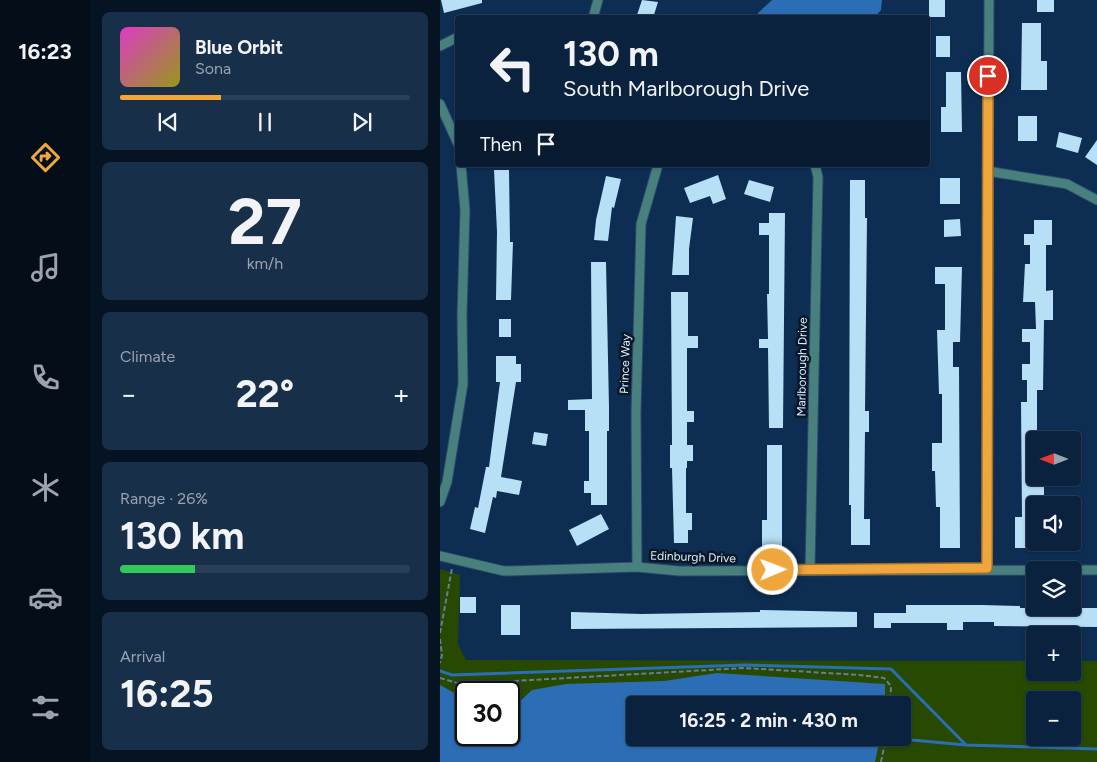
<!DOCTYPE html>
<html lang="en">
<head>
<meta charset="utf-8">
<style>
	:root { --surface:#0a223e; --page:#182f49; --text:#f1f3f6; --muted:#99a4b0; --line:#2a3f58; --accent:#efa73d }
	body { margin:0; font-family:Figtree,sans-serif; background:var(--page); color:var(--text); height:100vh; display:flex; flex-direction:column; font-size:19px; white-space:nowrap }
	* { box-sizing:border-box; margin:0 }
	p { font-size:16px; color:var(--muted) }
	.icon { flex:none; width:28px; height:28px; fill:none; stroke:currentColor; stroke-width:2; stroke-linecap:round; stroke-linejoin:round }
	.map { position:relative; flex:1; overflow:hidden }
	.drawer { display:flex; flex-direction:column; gap:12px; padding:12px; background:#061322; width:350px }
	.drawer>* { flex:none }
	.top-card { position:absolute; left:15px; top:15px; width:475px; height:152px; border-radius:5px; box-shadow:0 1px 4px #0004,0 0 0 1px var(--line); background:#0a223e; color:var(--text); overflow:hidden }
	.needle { width:32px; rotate:270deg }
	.fabs { position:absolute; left:586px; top:431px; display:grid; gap:10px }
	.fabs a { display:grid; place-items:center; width:55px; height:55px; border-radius:5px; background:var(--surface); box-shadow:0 1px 4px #0004,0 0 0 1px var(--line); font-size:25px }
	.speed { position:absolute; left:15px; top:681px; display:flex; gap:10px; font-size:25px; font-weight:700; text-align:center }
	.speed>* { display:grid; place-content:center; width:65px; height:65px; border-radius:50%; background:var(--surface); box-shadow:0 1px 4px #0004,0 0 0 1px var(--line); line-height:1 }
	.speed .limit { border:2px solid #111; border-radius:8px; background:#fff; color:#111 }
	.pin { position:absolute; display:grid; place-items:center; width:42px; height:42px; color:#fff; margin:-21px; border:2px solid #fff; border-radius:50%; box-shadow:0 1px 5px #0007 }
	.me { position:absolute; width:55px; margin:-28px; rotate:89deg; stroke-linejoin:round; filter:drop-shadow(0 0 4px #0008) }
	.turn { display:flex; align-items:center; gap:18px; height:105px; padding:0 25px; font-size:22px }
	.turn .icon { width:65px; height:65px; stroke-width:2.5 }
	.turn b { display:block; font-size:35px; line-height:42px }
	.then { display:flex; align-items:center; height:48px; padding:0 25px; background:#0003; gap:10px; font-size:19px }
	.big { font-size:38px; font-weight:700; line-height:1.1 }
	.drawer .widget { flex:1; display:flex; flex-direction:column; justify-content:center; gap:8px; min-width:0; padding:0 18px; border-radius:8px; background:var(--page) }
	.drawer .dial { align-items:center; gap:0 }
	.dial b { font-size:65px; line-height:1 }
	.song { display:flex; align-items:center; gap:15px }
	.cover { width:60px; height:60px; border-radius:8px; background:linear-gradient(135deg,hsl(310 70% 55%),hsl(60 70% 35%)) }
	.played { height:5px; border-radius:2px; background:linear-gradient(90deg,var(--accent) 35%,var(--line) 35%) }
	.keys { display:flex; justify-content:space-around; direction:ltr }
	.heat { display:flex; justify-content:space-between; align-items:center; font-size:28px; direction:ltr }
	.charge { height:8px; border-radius:4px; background:linear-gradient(90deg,#34c759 26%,var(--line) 0) }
	.trip { position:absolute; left:186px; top:696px; width:285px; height:50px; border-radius:5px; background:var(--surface); box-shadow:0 1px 4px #0004,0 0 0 1px var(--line); font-weight:700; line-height:50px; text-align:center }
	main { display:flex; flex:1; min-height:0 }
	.menu { display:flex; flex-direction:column; width:90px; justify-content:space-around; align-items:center; background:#040e19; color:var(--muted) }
	.menu .icon { width:35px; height:35px }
	.menu .current { color:var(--accent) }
	.menu b { font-size:22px; color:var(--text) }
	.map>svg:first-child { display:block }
	.green { fill:#274901; fill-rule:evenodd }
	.water { fill:#2c6eb6 }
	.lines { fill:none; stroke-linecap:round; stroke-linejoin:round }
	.stream { stroke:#2c6eb6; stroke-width:3 }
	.building { fill:#b7dff6 }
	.minor-casing { stroke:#2a496a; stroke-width:11 }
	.path { stroke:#647e9a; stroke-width:2; stroke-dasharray:5 2.5; stroke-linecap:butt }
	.minor { stroke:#48807e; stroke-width:9 }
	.route-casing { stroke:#9b6d28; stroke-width:12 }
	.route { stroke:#efa73d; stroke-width:9 }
	.labels { text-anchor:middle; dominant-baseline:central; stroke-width:5; stroke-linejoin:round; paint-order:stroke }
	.street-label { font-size:12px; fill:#ddecff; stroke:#091726 }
</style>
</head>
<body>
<main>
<nav class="menu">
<b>16:23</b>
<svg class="icon current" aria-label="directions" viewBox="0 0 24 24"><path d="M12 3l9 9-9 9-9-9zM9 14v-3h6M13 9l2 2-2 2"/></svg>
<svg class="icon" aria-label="music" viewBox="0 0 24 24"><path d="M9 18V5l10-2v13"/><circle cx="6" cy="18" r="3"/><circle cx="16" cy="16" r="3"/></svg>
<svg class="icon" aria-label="phone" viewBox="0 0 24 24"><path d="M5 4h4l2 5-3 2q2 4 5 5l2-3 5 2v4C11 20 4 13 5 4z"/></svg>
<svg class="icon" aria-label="climate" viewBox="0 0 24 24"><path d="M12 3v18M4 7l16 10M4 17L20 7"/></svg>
<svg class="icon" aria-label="car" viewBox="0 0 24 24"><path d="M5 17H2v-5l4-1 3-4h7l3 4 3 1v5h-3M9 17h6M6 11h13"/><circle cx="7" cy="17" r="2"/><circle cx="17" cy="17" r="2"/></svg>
<svg class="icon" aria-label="filters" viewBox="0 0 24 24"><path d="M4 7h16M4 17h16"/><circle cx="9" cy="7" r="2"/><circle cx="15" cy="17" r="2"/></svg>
</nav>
<section class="drawer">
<div class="widget">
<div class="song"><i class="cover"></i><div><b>Blue Orbit</b><p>Sona</p></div></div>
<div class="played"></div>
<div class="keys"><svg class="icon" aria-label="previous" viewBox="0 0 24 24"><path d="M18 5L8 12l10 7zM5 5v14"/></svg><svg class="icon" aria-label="pause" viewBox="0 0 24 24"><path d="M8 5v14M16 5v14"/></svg><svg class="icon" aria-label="next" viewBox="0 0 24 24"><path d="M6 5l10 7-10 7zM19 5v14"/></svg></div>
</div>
<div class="widget dial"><b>27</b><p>km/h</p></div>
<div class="widget"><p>Climate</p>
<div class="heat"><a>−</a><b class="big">22°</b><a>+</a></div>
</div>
<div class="widget"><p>Range · 26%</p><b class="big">130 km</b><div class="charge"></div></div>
<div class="widget"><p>Arrival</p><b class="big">16:25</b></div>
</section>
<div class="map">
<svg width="657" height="762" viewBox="0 0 657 762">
	<rect width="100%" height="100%" fill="#0d2e52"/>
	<path class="green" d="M0 569 20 575 18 644 26 660 595 661V672H632L633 661H657V762H0ZM26 692H69V735H26ZM595 700H632V738H595ZM195 705H462V738H195Z"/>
	<path class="water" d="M332 0H442L441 10 435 17H317L318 13Z
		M277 673 445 684V705H195V738H440L435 762H0V685L18 695 26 705V735H69V707L76 705 92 690 126 684 224 681Z"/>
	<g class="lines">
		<path class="stream" d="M0 671 12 675 305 665 451 669 526 745
			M450 738 526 745 657 749"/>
	</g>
	<path class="building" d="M1 0H42V3L4 13Z
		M202 0 218 2 213 18H196Z
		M489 0H505V17H489Z
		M597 0H614V12H597Z
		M582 23H601V61H607V90H581Z
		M496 36H510V57H496Z
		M506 72H521L522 132H501V107H506Z
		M578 116H597V141H578Z
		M619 132 642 138 638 153 616 147Z
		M657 140V165L645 157Z
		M54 170H69L70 242H73L71 300H56L57 232Z
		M278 175 286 199 273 204 270 196 250 203 244 188Z
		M166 176 181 179 174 208 172 207 168 241 154 240 156 220Z
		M500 178H520V204H500Z
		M309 180 334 187 330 202 304 194Z
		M410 180H425V218H427L425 411H429V432H425L424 519H430V545H411V505H409Z
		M329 213H345L343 428H329L328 348H319V339H328L327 294H329V235H319V223H329Z
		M236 216 253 218 249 249V275H232Z
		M520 219 521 236 504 237V220Z
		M594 220H612V245H606V291L613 290V320H604L603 390H597V434H595V481H604V505H595V548H575V517H582L581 402H587V380H582V364H590V342H582V329H596L595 302H583L585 264H590V245H584V234H594Z
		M151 262H166L169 407V431H167V505H151V493H144V481H149V431H145V410H128V400L152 399Z
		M495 267H522L520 342H513V367H519L520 548H500V507H496L495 471H492V443H502V394H499L497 330H505V284H495Z
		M231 292H248V336H258V348H247V411H254V422H247V445H253V461H247V468H246V513H252V530H248V543H234L232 468H230V445H232Z
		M59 319H71V337H59Z
		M56 356H76V364H81V382H76L61 477 82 481 79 495 57 491 56 498 53 497 45 533 30 529 35 507 38 508 46 467H49L60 382H56Z
		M94 432 108 434 106 446 92 444Z
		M327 445H342V546H322V520H327Z
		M161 514 169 529 137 546 129 530Z
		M20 597H36V613H20Z
		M61 605H80V635H61Z
		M466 605H543L580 606V608H657V627L554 626V622H523V630H507V623H451V628H434V613H466Z
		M320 610 417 612V627L131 629V612L202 614 320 612Z"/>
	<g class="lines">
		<defs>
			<path id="minor" d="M153 18 158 0
				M0 46 18 37
				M0 104 18 144
				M547 171 627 184 657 200
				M0 502 7 482 23 384 22 315 25 210 21 165
				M0 556 64 571 197 567 239 571 657 570
				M197 567 196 413 201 224 218 165
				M547 569 549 0
				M370 570 378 177 375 165"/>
		</defs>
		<use href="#minor" class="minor-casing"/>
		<path class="path" d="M0 633 12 568
			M0 639 2 655 0 663
			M0 678 21 684 304 668 420 675 444 678 451 686 450 705
			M441 762 446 738"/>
		<use href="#minor" class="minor"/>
	</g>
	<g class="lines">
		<defs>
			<path id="route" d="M333 570 547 568 548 76"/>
		</defs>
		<use href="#route" class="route-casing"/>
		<use href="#route" class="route"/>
	</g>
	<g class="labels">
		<g class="street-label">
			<text transform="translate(185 364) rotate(-88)">Prince Way</text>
			<text transform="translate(362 367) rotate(-89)">Marlborough Drive</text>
			<text transform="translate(253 557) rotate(2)">Edinburgh Drive</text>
		</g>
	</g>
</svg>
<div class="fabs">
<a><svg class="needle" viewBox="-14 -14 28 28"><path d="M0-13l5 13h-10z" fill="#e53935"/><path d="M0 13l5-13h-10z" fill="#99a4b0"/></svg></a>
<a><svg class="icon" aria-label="sound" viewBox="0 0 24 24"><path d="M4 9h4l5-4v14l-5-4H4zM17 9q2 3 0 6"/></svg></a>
<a><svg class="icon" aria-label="layers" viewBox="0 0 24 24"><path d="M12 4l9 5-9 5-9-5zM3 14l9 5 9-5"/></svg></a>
<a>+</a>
<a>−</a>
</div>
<div class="speed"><div class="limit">30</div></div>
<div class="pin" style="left:548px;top:76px;background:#d93025"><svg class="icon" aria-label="arrive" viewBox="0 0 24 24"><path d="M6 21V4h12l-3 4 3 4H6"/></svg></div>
<svg class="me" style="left:333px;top:570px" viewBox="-20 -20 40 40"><circle r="17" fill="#efa73d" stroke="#fff" stroke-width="3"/><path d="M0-11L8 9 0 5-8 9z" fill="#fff"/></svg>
<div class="trip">16:25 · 2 min · 430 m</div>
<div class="top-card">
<div class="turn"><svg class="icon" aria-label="left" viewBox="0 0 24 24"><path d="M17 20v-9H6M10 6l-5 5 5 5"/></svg><div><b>130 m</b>South Marlborough Drive</div></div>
<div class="then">Then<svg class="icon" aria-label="arrive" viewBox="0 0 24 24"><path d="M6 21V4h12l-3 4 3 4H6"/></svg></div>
</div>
</div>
</main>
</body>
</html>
